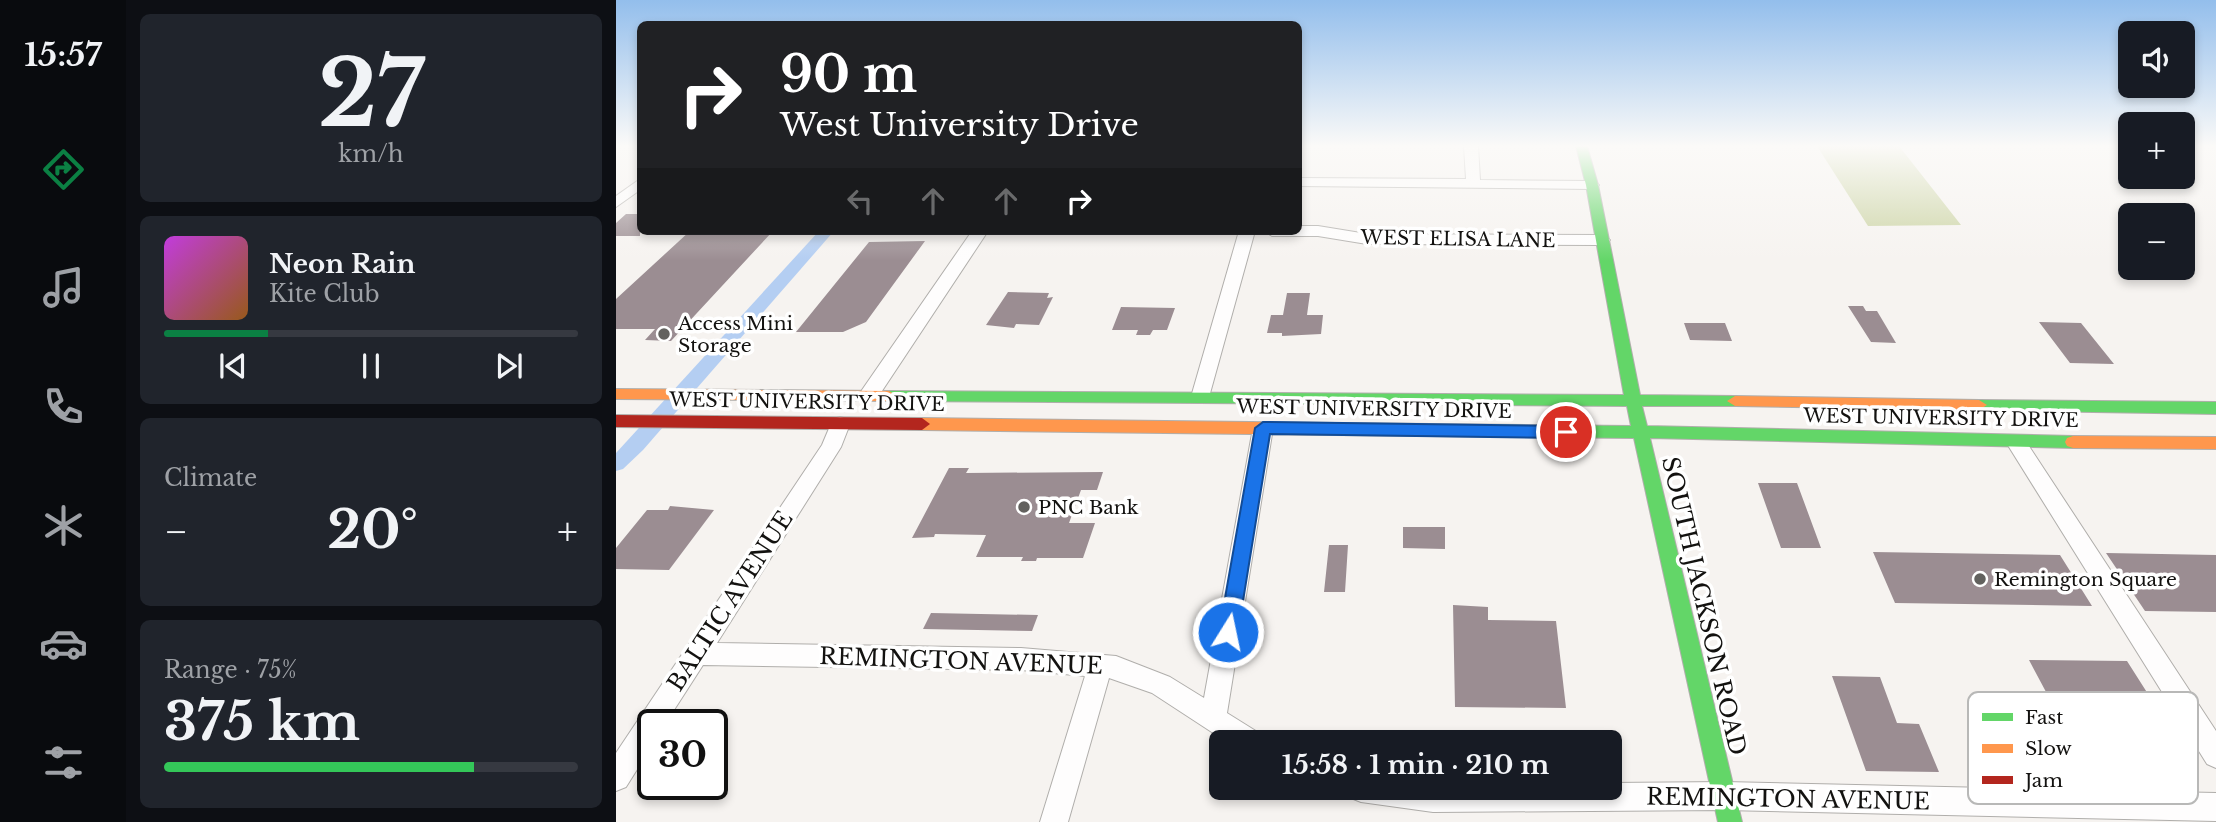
<!DOCTYPE html>
<html lang="en">
<head>
<meta charset="utf-8">
<style>
	:root { --surface:#171b24; --page:#20242c; --text:#f1f3f6; --muted:#9ea1a6; --line:#363941; --accent:#0b8043 }
	body { margin:0; font-family:"Libre Baskerville",serif; background:var(--page); color:var(--text); height:100vh; display:flex; flex-direction:column; font-size:26px; white-space:nowrap }
	* { box-sizing:border-box; margin:0 }
	p { font-size:23px; color:var(--muted) }
	.icon { flex:none; width:38px; height:38px; fill:none; stroke:currentColor; stroke-width:2; stroke-linecap:round; stroke-linejoin:round }
	.map { position:relative; flex:1; overflow:hidden }
	.panel { display:flex; flex-direction:column; gap:14px; padding:14px; background:#0d0f14; width:490px }
	.panel>* { flex:none }
	.hud { position:absolute; left:21px; top:21px; width:665px; height:214px; border-radius:10px; box-shadow:0 4px 10px #0003; background:#202124; color:#fff; overflow:hidden }
	.fabs { position:absolute; left:1502px; top:21px; display:grid; gap:14px }
	.fabs a { display:grid; place-items:center; width:77px; height:77px; border-radius:10px; background:var(--surface); box-shadow:0 4px 10px #0003; font-size:35px }
	.speed { position:absolute; left:21px; top:709px; display:flex; gap:14px; font-size:35px; font-weight:700; text-align:center }
	.speed>* { display:grid; place-content:center; width:91px; height:91px; border-radius:50%; background:var(--surface); box-shadow:0 4px 10px #0003; line-height:1 }
	.speed .limit { border:4px solid #111; border-radius:10px; background:#fff; color:#111 }
	.pin { position:absolute; display:grid; place-items:center; width:60px; height:60px; color:#fff; margin:-30px; border:4px solid #fff; border-radius:50%; box-shadow:0 2px 7px #0007 }
	.me { position:absolute; width:77px; margin:-38px; rotate:10deg; stroke-linejoin:round; filter:drop-shadow(0 0 5px #0008) }
	.turn { display:flex; align-items:center; gap:24px; height:147px; padding:0 28px; font-size:32px }
	.turn .icon { width:91px; height:91px; stroke-width:2.5 }
	.turn b { display:block; font-size:49px; line-height:60px }
	.lanes { display:flex; align-items:center; height:66px; padding:0 28px; background:#0003; justify-content:center; gap:35px; direction:ltr }
	.lanes .off { opacity:.35 }
	.big { font-size:52px; font-weight:800; line-height:1.1 }
	.panel .tile { flex:1; display:flex; flex-direction:column; justify-content:center; gap:10px; min-width:0; padding:0 24px; border-radius:10px; background:var(--page) }
	.panel .dial { align-items:center; gap:0 }
	.dial b { font-size:91px; line-height:1 }
	.song { display:flex; align-items:center; gap:21px }
	.cover { width:84px; height:84px; border-radius:10px; background:linear-gradient(135deg,hsl(290 70% 55%),hsl(30 70% 35%)) }
	.played { height:7px; border-radius:4px; background:linear-gradient(90deg,var(--accent) 25%,var(--line) 25%) }
	.keys { display:flex; justify-content:space-around; direction:ltr }
	.heat { display:flex; justify-content:space-between; align-items:center; font-size:38px; direction:ltr }
	.charge { height:10px; border-radius:5px; background:linear-gradient(90deg,#34c759 75%,var(--line) 0) }
	.trip { position:absolute; left:593px; top:730px; width:413px; height:70px; border-radius:10px; background:var(--surface); box-shadow:0 4px 10px #0003; font-weight:800; line-height:70px; text-align:center }
	main { display:flex; flex:1; min-height:0 }
	.dock { display:flex; flex-direction:column; width:126px; justify-content:space-around; align-items:center; background:#090b0e; color:var(--muted) }
	.dock .icon { width:49px; height:49px }
	.dock .selected { color:var(--accent) }
	.dock b { font-size:32px; color:var(--text) }
	.map>svg:first-child { display:block }
	.forest { fill:#ccd4a5 }
	.lines { fill:none; stroke-linecap:round; stroke-linejoin:round }
	.canal { fill:#b4cef2; fill-rule:evenodd }
	.building { fill:#9b8d92 }
	.street-casing { stroke:#b0aeab; stroke-width:2 }
	.fast-casing { stroke:#b0aeab; stroke-width:2 }
	.slow-casing { stroke:#b0aeab; stroke-width:2 }
	.jam-casing { stroke:#b0aeab; stroke-width:2 }
	.street { fill:#fefdfd; fill-rule:evenodd }
	.fast { fill:#63d668; fill-rule:evenodd }
	.slow { fill:#ff974d; fill-rule:evenodd }
	.jam { fill:#b3261e; fill-rule:evenodd }
	.route { fill:#1a73e8; stroke:#114b97; stroke-width:2 }
	.poi-dot { fill:#62615e; stroke:#fff; stroke-width:2.5 }
	.labels { text-anchor:middle; dominant-baseline:central; stroke-width:7; stroke-linejoin:round; paint-order:stroke }
	.street-label { font-size:19px; fill:#131210; stroke:#fff }
	.poi-label { font-size:19px; fill:#131210; stroke:#fff; text-anchor:start }
	.near-street-label { font-size:23px; fill:#131210; stroke:#fff }
	.key { fill:#fff; stroke:#b8b8b7; stroke-width:2 }
	.key-label { font-size:19px; fill:#131210 }
</style>
</head>
<body>
<main>
<nav class="dock">
<b>15:57</b>
<svg class="icon selected" aria-label="directions" viewBox="0 0 24 24"><path d="M12 3l9 9-9 9-9-9zM9 14v-3h6M13 9l2 2-2 2"/></svg>
<svg class="icon" aria-label="music" viewBox="0 0 24 24"><path d="M9 18V5l10-2v13"/><circle cx="6" cy="18" r="3"/><circle cx="16" cy="16" r="3"/></svg>
<svg class="icon" aria-label="phone" viewBox="0 0 24 24"><path d="M5 4h4l2 5-3 2q2 4 5 5l2-3 5 2v4C11 20 4 13 5 4z"/></svg>
<svg class="icon" aria-label="climate" viewBox="0 0 24 24"><path d="M12 3v18M4 7l16 10M4 17L20 7"/></svg>
<svg class="icon" aria-label="car" viewBox="0 0 24 24"><path d="M5 17H2v-5l4-1 3-4h7l3 4 3 1v5h-3M9 17h6M6 11h13"/><circle cx="7" cy="17" r="2"/><circle cx="17" cy="17" r="2"/></svg>
<svg class="icon" aria-label="filters" viewBox="0 0 24 24"><path d="M4 7h16M4 17h16"/><circle cx="9" cy="7" r="2"/><circle cx="15" cy="17" r="2"/></svg>
</nav>
<section class="panel">
<div class="tile dial"><b>27</b><p>km/h</p></div>
<div class="tile">
<div class="song"><i class="cover"></i><div><b>Neon Rain</b><p>Kite Club</p></div></div>
<div class="played"></div>
<div class="keys"><svg class="icon" aria-label="previous" viewBox="0 0 24 24"><path d="M18 5L8 12l10 7zM5 5v14"/></svg><svg class="icon" aria-label="pause" viewBox="0 0 24 24"><path d="M8 5v14M16 5v14"/></svg><svg class="icon" aria-label="next" viewBox="0 0 24 24"><path d="M6 5l10 7-10 7zM19 5v14"/></svg></div>
</div>
<div class="tile"><p>Climate</p>
<div class="heat"><a>−</a><b class="big">20°</b><a>+</a></div>
</div>
<div class="tile"><p>Range · 75%</p><b class="big">375 km</b><div class="charge"></div></div>
</section>
<div class="map">
<svg width="1600" height="822" viewBox="0 0 1600 822">
	<rect width="100%" height="100%" fill="#f6f3f0"/>
	<path class="forest" d="M1201 146H1283L1345 225 1252 226Z"/>
	<g class="lines">
		<path class="canal" d="M203 231H218L27 450 7 469 0 471V453Z"/>
	</g>
	<path class="building" d="M10 214H24V236H0V223Z
		M74 231H157L55 341 29 340 39 329H0V299Z
		M309 241 250 322 227 332H180L253 242Z
		M392 292 433 293 431 298 437 297 423 325 400 324 398 328 370 325Z
		M671 293H694L691 315H707L705 334 666 336V333H651L655 315H667Z
		M1232 306H1247L1250 311H1261L1280 343 1255 342Z
		M505 307 559 308 551 330H537L534 335H520L522 330H496Z
		M1423 322 1465 323 1498 364 1454 363Z
		M1068 323H1109L1116 341 1074 340Z
		M333 468H353L350 473 487 472 481 490H465L453 523H479L467 558H421L420 561H405L407 557H360L370 535 319 534 318 537 296 538Z
		M1142 483H1181L1205 548H1165Z
		M54 506 98 510 53 570 0 569V548L31 510H52Z
		M787 527H829V549L787 548Z
		M713 545H732L729 592H708Z
		M1257 552 1444 555 1476 606 1279 603Z
		M1490 553 1600 555V612L1529 611Z
		M837 605 872 607V620L940 621 950 708 839 707Z
		M315 613 422 615 416 631 307 629Z
		M1413 660 1511 661 1539 705H1437Z
		M1216 676 1264 677 1281 723 1303 724 1323 772 1250 771Z"/>
	<g class="lines">
		<defs>
			<path id="street" d="M848 146H862L864 180 976 181 983 185 976 189 682 186V178L850 179Z
				M24 179V190L0 207V196Z
				M682 226H702L751 234 986 235 994 240 986 245 751 244 702 236H656L648 231H682Z
				M356 231H372L260 400H246L244 395 246 390Z
				M623 231H639L593 397 591 402H577L575 397Z
				M224 417 231 419 234 424 225 447 101 643 405 648 500 656 554 677 588 698 637 428 640 423H654L657 428 611 713 643 733 647 742H611L536 693 493 678 452 822H424L469 676 405 670 87 665 49 724H37V744L10 787 0 791V753L206 445 217 419Z
				M1400 435 1407 437 1600 731V768L1591 764 1393 447 1390 442 1393 437Z
				M1109 782 1600 793V821L1109 810 817 812 745 802 735 798 731 788H994V783Z"/>
			<path id="fast" d="M960 146H971L982 185 1024 395 1119 396 1127 401 1119 406H1026L1031 426 1457 436 1463 438 1465 442 1463 446 1457 448 1034 438 1126 822H1102L1018 438 720 435 712 429 720 423 1015 426 1011 406 273 401 265 396 273 391 1008 395 970 185Z
				M1363 400 1600 402V414L1363 410 1355 405Z"/>
			<path id="slow" d="M0 389 273 391 281 396 273 401 0 399Z
				M1119 396 1363 400 1371 405 1363 410 1119 406 1111 401Z
				M306 418 720 423 728 429 720 435 306 430 298 424Z
				M1457 436 1600 437V449L1457 448 1451 446 1449 442 1451 438Z"/>
			<path id="jam" d="M0 415 306 418 314 424 306 430 0 427Z"/>
		</defs>
		<use href="#street" class="street-casing"/>
		<use href="#fast" class="fast-casing"/>
		<use href="#slow" class="slow-casing"/>
		<use href="#jam" class="jam-casing"/>
		<use href="#street" class="street"/>
		<use href="#fast" class="fast"/>
		<use href="#slow" class="slow"/>
		<use href="#jam" class="jam"/>
	</g>
	<linearGradient id="sky" x2="0" y2="1"><stop stop-color="#93beec"/><stop offset="0.56" stop-color="#fbfaf8"/><stop offset="1" stop-color="#fbfaf8" stop-opacity="0"/></linearGradient>
	<rect width="1600" height="261" fill="url(#sky)"/>
	<path class="route" d="M647 422 950 426 958 432 950 438 654 434 622 632 620 639 612 641 605 639 603 632 639 428Z"/>
	<g class="poi-dot">
		<circle cx="48" cy="334" r="7"/>
		<circle cx="408" cy="507" r="7"/>
		<circle cx="1364" cy="579" r="7"/>
	</g>
	<g class="labels">
		<g class="street-label">
			<text transform="translate(842 239) rotate(1)">WEST ELISA LANE</text>
			<text transform="translate(191 402) rotate(1)">WEST UNIVERSITY DRIVE</text>
			<text transform="translate(758 409) rotate(1)">WEST UNIVERSITY DRIVE</text>
			<text transform="translate(1325 418) rotate(1)">WEST UNIVERSITY DRIVE</text>
		</g>
		<g class="poi-label">
			<text x="62" y="323">Access Mini<tspan x="62" dy="22">Storage</tspan></text>
			<text x="422" y="507">PNC Bank</text>
			<text x="1378" y="579">Remington Square</text>
		</g>
		<g class="near-street-label">
			<text transform="translate(114 601) rotate(-57)">BALTIC AVENUE</text>
			<text transform="translate(1088 606) rotate(77)">SOUTH JACKSON ROAD</text>
			<text transform="translate(345 661) rotate(2)">REMINGTON AVENUE</text>
			<text transform="translate(1172 799) rotate(1)">REMINGTON AVENUE</text>
		</g>
	</g>
	<rect x="1352" y="692" width="230" height="112" rx="10" class="key"/>
	<rect x="1366" y="713" width="31" height="8" fill="#63d668"/>
	<rect x="1366" y="744" width="31" height="9" fill="#ff974d"/>
	<rect x="1366" y="776" width="31" height="8" fill="#b3261e"/>
	<g class="key-label">
		<text x="1409" y="724">Fast</text>
		<text x="1409" y="755">Slow</text>
		<text x="1409" y="787">Jam</text>
	</g>
</svg>
<div class="fabs">
<a><svg class="icon" aria-label="sound" viewBox="0 0 24 24"><path d="M4 9h4l5-4v14l-5-4H4zM17 9q2 3 0 6"/></svg></a>
<a>+</a>
<a>−</a>
</div>
<div class="speed"><div class="limit">30</div></div>
<div class="pin" style="left:950px;top:432px;background:#d93025"><svg class="icon" aria-label="arrive" viewBox="0 0 24 24"><path d="M6 21V4h12l-3 4 3 4H6"/></svg></div>
<svg class="me" style="left:612px;top:632px" viewBox="-20 -20 40 40"><circle r="17" fill="#1a73e8" stroke="#fff" stroke-width="3"/><path d="M0-11L8 9 0 5-8 9z" fill="#fff"/></svg>
<div class="trip">15:58 · 1 min · 210 m</div>
<div class="hud">
<div class="turn"><svg class="icon" aria-label="right" viewBox="0 0 24 24"><path d="M7 20v-9h11M14 6l5 5-5 5"/></svg><div><b>90 m</b>West University Drive</div></div>
<div class="lanes"><svg class="icon off" aria-label="left" viewBox="0 0 24 24"><path d="M17 20v-9H6M10 6l-5 5 5 5"/></svg><svg class="icon off" aria-label="ahead" viewBox="0 0 24 24"><path d="M12 20V5M6 11l6-6 6 6"/></svg><svg class="icon off" aria-label="ahead" viewBox="0 0 24 24"><path d="M12 20V5M6 11l6-6 6 6"/></svg><svg class="icon" aria-label="right" viewBox="0 0 24 24"><path d="M7 20v-9h11M14 6l5 5-5 5"/></svg></div>
</div>
</div>
</main>
</body>
</html>
